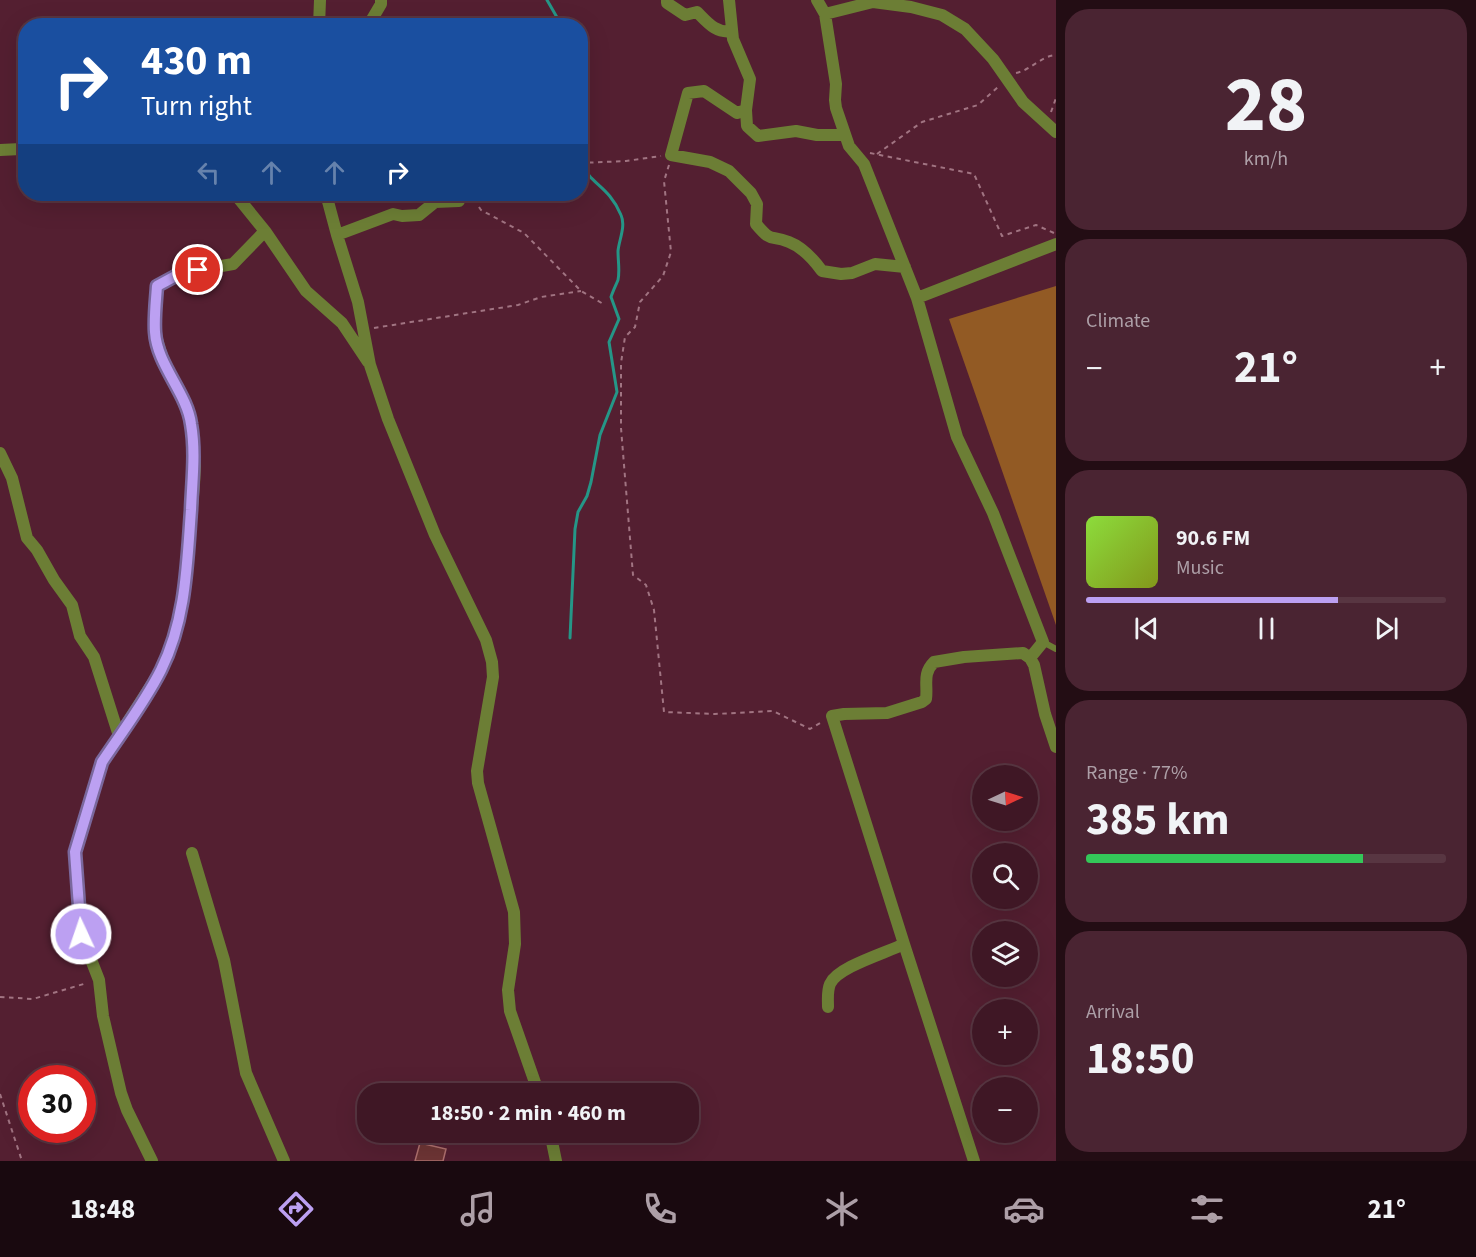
<!DOCTYPE html>
<html lang="en">
<head>
<meta charset="utf-8">
<style>
	:root { --surface:#3f1725; --page:#4a2432; --text:#f1f3f6; --muted:#ad9fa7; --line:#583642; --accent:#bca0f2 }
	body { margin:0; font-family:"Source Sans 3",sans-serif; background:var(--page); color:var(--text); height:100vh; display:flex; flex-direction:column; font-size:22px; white-space:nowrap }
	* { box-sizing:border-box; margin:0 }
	p { font-size:20px; color:var(--muted) }
	.icon { flex:none; width:33px; height:33px; fill:none; stroke:currentColor; stroke-width:2; stroke-linecap:round; stroke-linejoin:round }
	.map { position:relative; flex:1; overflow:hidden }
	.details { display:flex; flex-direction:column; gap:9px; padding:9px; background:#230d14; width:420px }
	.details>* { flex:none }
	.banner { position:absolute; left:18px; top:18px; width:570px; height:183px; border-radius:24px; box-shadow:0 6px 24px #0002,0 0 0 2px var(--line); background:#1a4fa0; color:#fff; overflow:hidden }
	.needle { width:39px; rotate:86deg }
	.tools { position:absolute; left:972px; top:765px; display:grid; gap:12px }
	.tools a { display:grid; place-items:center; width:66px; height:66px; border-radius:50%; background:var(--surface); box-shadow:0 6px 24px #0002,0 0 0 2px var(--line); font-size:30px }
	.speed { position:absolute; left:18px; top:1065px; display:flex; gap:12px; font-size:30px; font-weight:700; text-align:center }
	.speed>* { display:grid; place-content:center; width:78px; height:78px; border-radius:50%; background:var(--surface); box-shadow:0 6px 24px #0002,0 0 0 2px var(--line); line-height:1 }
	.speed .limit { border:9px solid #d22; background:#fff; color:#111 }
	.pin { position:absolute; display:grid; place-items:center; width:51px; height:51px; color:#fff; margin:-26px; border:3px solid #fff; border-radius:50%; box-shadow:0 2px 6px #0007 }
	.me { position:absolute; width:66px; margin:-33px; rotate:357deg; stroke-linejoin:round; filter:drop-shadow(0 0 4px #0008) }
	.turn { display:flex; align-items:center; gap:21px; height:126px; padding:0 24px; font-size:27px }
	.turn .icon { width:78px; height:78px; stroke-width:2.5 }
	.turn b { display:block; font-size:42px; line-height:51px }
	.lanes { display:flex; align-items:center; height:57px; padding:0 24px; background:#0003; justify-content:center; gap:30px; direction:ltr }
	.lanes .off { opacity:.35 }
	.big { font-size:45px; font-weight:700; line-height:1.1 }
	.details .tile { flex:1; display:flex; flex-direction:column; justify-content:center; gap:9px; min-width:0; padding:0 21px; border-radius:24px; background:var(--page) }
	.details .dial { align-items:center; gap:0 }
	.dial b { font-size:78px; line-height:1 }
	.song { display:flex; align-items:center; gap:18px }
	.cover { width:72px; height:72px; border-radius:9px; background:linear-gradient(135deg,hsl(90 70% 55%),hsl(70 70% 35%)) }
	.played { height:6px; border-radius:3px; background:linear-gradient(90deg,var(--accent) 70%,var(--line) 70%) }
	.keys { display:flex; justify-content:space-around; direction:ltr }
	.heat { display:flex; justify-content:space-between; align-items:center; font-size:33px; direction:ltr }
	.charge { height:9px; border-radius:4px; background:linear-gradient(90deg,#34c759 77%,var(--line) 0) }
	.trip { position:absolute; left:357px; top:1083px; width:342px; height:60px; border-radius:24px; background:var(--surface); box-shadow:0 6px 24px #0002,0 0 0 2px var(--line); font-weight:700; line-height:60px; text-align:center }
	.menu { display:flex; height:96px; justify-content:space-around; align-items:center; background:#19090f; color:var(--muted) }
	.menu .icon { width:42px; height:42px }
	.menu .current { color:var(--accent) }
	.menu b { font-size:27px; color:var(--text) }
	main { display:flex; flex:1; min-height:0 }
	.map>svg:first-child { display:block }
	.forest { fill:#925a24 }
	.lines { fill:none; stroke-linecap:round; stroke-linejoin:round }
	.stream { stroke:#259687; stroke-width:3 }
	.building { fill:#6e3535; stroke:#af706e; stroke-width:1.5 }
	.path { stroke:#a17482; stroke-width:2; stroke-dasharray:4.5 4.5; stroke-linecap:butt }
	.lane { stroke:#6c7e35; stroke-width:6 }
	.street { stroke:#6c7e35; stroke-width:12 }
	.route-casing { stroke:#7a689d; stroke-width:15 }
	.route { stroke:#bca0f2; stroke-width:10 }
</style>
</head>
<body>
<main>
<div class="map">
<svg width="1056" height="1161" viewBox="0 0 1056 1161">
	<rect width="100%" height="100%" fill="#541f31"/>
	<path class="forest" d="M1056 286V625L949 319Z"/>
	<g class="lines">
		<path class="stream" d="M547 0 562 26
			M570 638 575 529 578 512 587 496 591 482 600 435 617 392 609 342 619 319 611 297C613 291 616 285 618 280 620 271 618 261 618 251 619 240 626 226 621 215 603 172 569 187 588 126L580 112"/>
	</g>
	<path class="building" d="M420 1143 446 1149 443 1161H415Z"/>
	<g class="lines">
		<path class="path" d="M1016 73C1031 70 1041 56 1056 55
			M1051 112 1056 98
			M870 153 974 174 1002 236 1036 225 1054 233
			M877 154 922 122 978 105 998 87
			M580 163 626 161 661 156
			M669 165 664 181 671 252 663 276 640 302 635 327 625 337 621 363V428L633 575 646 585 654 610 664 712 715 714 773 711 810 729 822 722
			M484 198 503 201 515 194
			M479 207 481 210 524 233 581 291 605 305
			M374 328 518 305 541 297 581 291
			M0 997 33 999 87 983
			M0 1094 22 1161"/>
		<path class="lane" d="M1043 642 1056 649"/>
		<path class="street" d="M667 0V3L685 15 697 12C707 22 716 34 732 31
			M729 0 733 39 750 79 746 110
			M817 0 825 14 873 2 911 7 942 15 965 29 993 59 1023 102 1056 132
			M825 14 836 84 835 100 836 108 849 146 864 164 917 298 1056 244
			M319 26 320 0
			M368 26 381 4V0
			M845 135H817L796 131 758 136 747 126 746 110 737 113 704 91 688 93 671 155 710 162 729 171 751 193 757 204 756 224C773 244 769 234 789 242 802 247 814 260 822 271L841 274 852 273 875 264 905 267
			M0 150 21 149 26 152
			M235 194 265 231 306 291 342 323 368 362
			M326 194 337 235 358 302 370 365 388 419 435 535 486 640 492 662 493 677 477 771 478 783 514 912 515 944 508 990 510 1011 539 1094
			M471 194 473 197
			M337 235 393 214 402 216 419 215 435 202 459 201
			M917 298 957 437 993 513 1043 642 1030 658
			M0 453 12 478 27 538 37 550 54 580 72 605 80 636 94 657 119 736
			M192 853 224 960 246 1073 284 1161
			M904 944 832 716 844 714 887 713 922 702 926 699C928 685 922 674 934 662L964 657 1023 653 1030 658 1034 665 1045 714 1056 747
			M828 1007C828 999 827 991 830 984 837 967 886 953 904 944L974 1161
			M550 1132 556 1161
			M152 1161 127 1110 121 1093 103 1016 99 980 81 934 75 852 102 762 161 670 178 626 185 588 194 485 195 466 191 422 187 410 162 356 155 333 157 286 181 273 233 264 265 231"/>
	</g>
	<g class="lines">
		<defs>
			<path id="route" d="M81 934 75 852 102 762C122 732 145 702 161 670 186 620 187 564 191 510 192 481 196 453 191 424 187 393 157 365 155 332 154 317 156 301 157 286L181 273 198 270"/>
		</defs>
		<use href="#route" class="route-casing"/>
		<use href="#route" class="route"/>
	</g>
</svg>
<div class="tools">
<a><svg class="needle" viewBox="-14 -14 28 28"><path d="M0-13l5 13h-10z" fill="#e53935"/><path d="M0 13l5-13h-10z" fill="#ad9fa7"/></svg></a>
<a><svg class="icon" aria-label="search" viewBox="0 0 24 24"><circle cx="10" cy="10" r="6"/><path d="M15 15l6 6"/></svg></a>
<a><svg class="icon" aria-label="layers" viewBox="0 0 24 24"><path d="M12 4l9 5-9 5-9-5zM3 14l9 5 9-5"/></svg></a>
<a>+</a>
<a>−</a>
</div>
<div class="speed"><div class="limit">30</div></div>
<div class="pin" style="left:198px;top:270px;background:#d93025"><svg class="icon" aria-label="arrive" viewBox="0 0 24 24"><path d="M6 21V4h12l-3 4 3 4H6"/></svg></div>
<svg class="me" style="left:81px;top:934px" viewBox="-20 -20 40 40"><circle r="17" fill="#bca0f2" stroke="#fff" stroke-width="3"/><path d="M0-11L8 9 0 5-8 9z" fill="#fff"/></svg>
<div class="trip">18:50 · 2 min · 460 m</div>
<div class="banner">
<div class="turn"><svg class="icon" aria-label="right" viewBox="0 0 24 24"><path d="M7 20v-9h11M14 6l5 5-5 5"/></svg><div><b>430 m</b>Turn right</div></div>
<div class="lanes"><svg class="icon off" aria-label="left" viewBox="0 0 24 24"><path d="M17 20v-9H6M10 6l-5 5 5 5"/></svg><svg class="icon off" aria-label="ahead" viewBox="0 0 24 24"><path d="M12 20V5M6 11l6-6 6 6"/></svg><svg class="icon off" aria-label="ahead" viewBox="0 0 24 24"><path d="M12 20V5M6 11l6-6 6 6"/></svg><svg class="icon" aria-label="right" viewBox="0 0 24 24"><path d="M7 20v-9h11M14 6l5 5-5 5"/></svg></div>
</div>
</div>
<section class="details">
<div class="tile dial"><b>28</b><p>km/h</p></div>
<div class="tile"><p>Climate</p>
<div class="heat"><a>−</a><b class="big">21°</b><a>+</a></div>
</div>
<div class="tile">
<div class="song"><i class="cover"></i><div><b>90.6 FM</b><p>Music</p></div></div>
<div class="played"></div>
<div class="keys"><svg class="icon" aria-label="previous" viewBox="0 0 24 24"><path d="M18 5L8 12l10 7zM5 5v14"/></svg><svg class="icon" aria-label="pause" viewBox="0 0 24 24"><path d="M8 5v14M16 5v14"/></svg><svg class="icon" aria-label="next" viewBox="0 0 24 24"><path d="M6 5l10 7-10 7zM19 5v14"/></svg></div>
</div>
<div class="tile"><p>Range · 77%</p><b class="big">385 km</b><div class="charge"></div></div>
<div class="tile"><p>Arrival</p><b class="big">18:50</b></div>
</section>
</main>
<nav class="menu">
<b>18:48</b>
<svg class="icon current" aria-label="directions" viewBox="0 0 24 24"><path d="M12 3l9 9-9 9-9-9zM9 14v-3h6M13 9l2 2-2 2"/></svg>
<svg class="icon" aria-label="music" viewBox="0 0 24 24"><path d="M9 18V5l10-2v13"/><circle cx="6" cy="18" r="3"/><circle cx="16" cy="16" r="3"/></svg>
<svg class="icon" aria-label="phone" viewBox="0 0 24 24"><path d="M5 4h4l2 5-3 2q2 4 5 5l2-3 5 2v4C11 20 4 13 5 4z"/></svg>
<svg class="icon" aria-label="climate" viewBox="0 0 24 24"><path d="M12 3v18M4 7l16 10M4 17L20 7"/></svg>
<svg class="icon" aria-label="car" viewBox="0 0 24 24"><path d="M5 17H2v-5l4-1 3-4h7l3 4 3 1v5h-3M9 17h6M6 11h13"/><circle cx="7" cy="17" r="2"/><circle cx="17" cy="17" r="2"/></svg>
<svg class="icon" aria-label="filters" viewBox="0 0 24 24"><path d="M4 7h16M4 17h16"/><circle cx="9" cy="7" r="2"/><circle cx="15" cy="17" r="2"/></svg>
<b>21°</b>
</nav>
</body>
</html>
